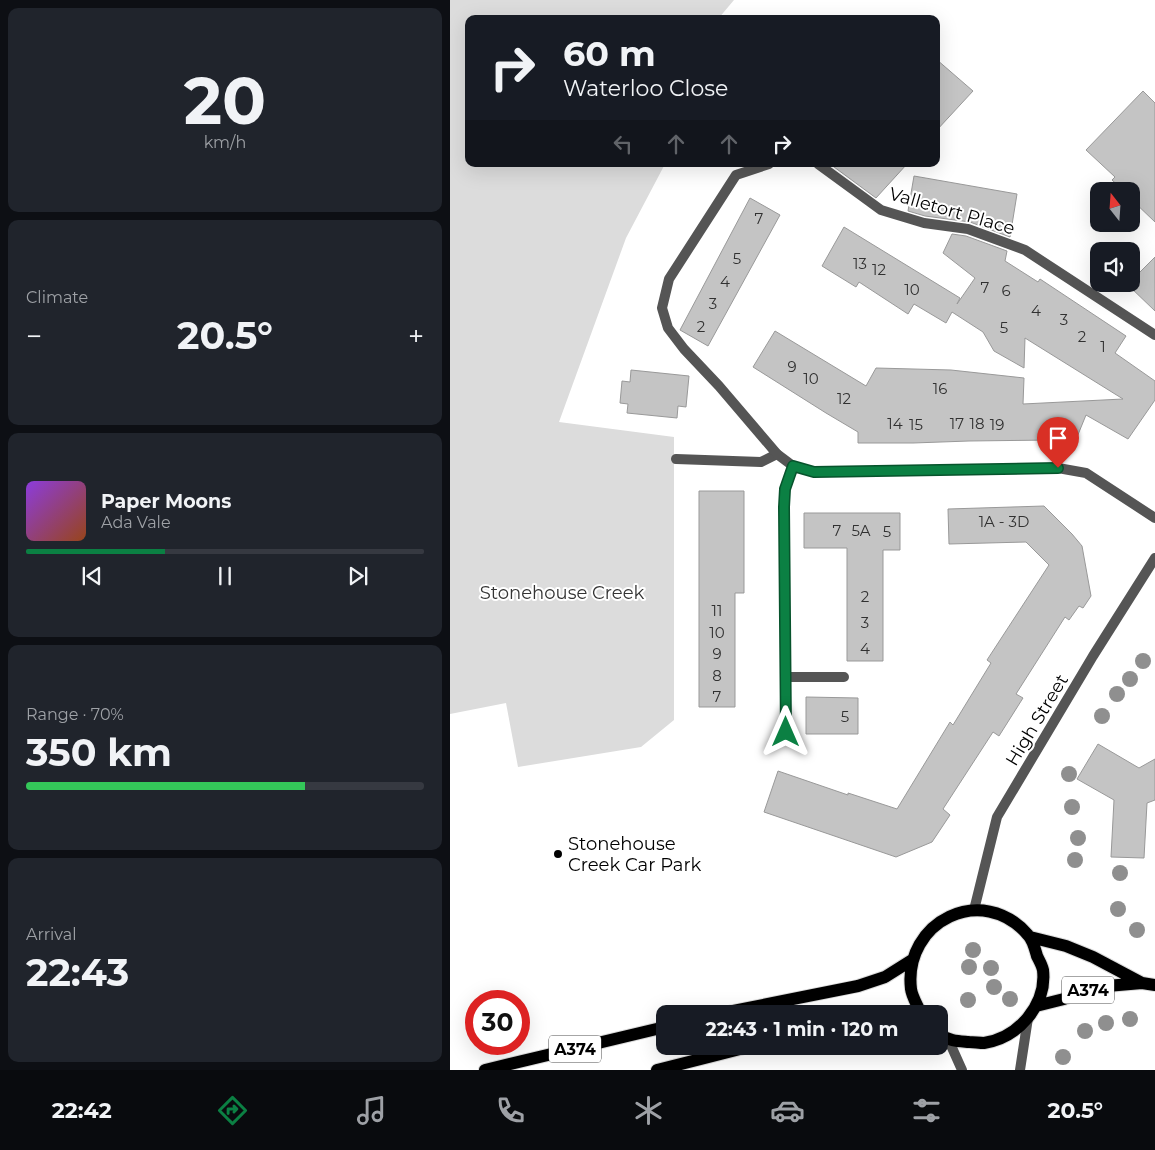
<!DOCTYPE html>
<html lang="en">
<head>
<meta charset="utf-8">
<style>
	:root { --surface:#171b24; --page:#20242c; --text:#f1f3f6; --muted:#9ea1a6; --line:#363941; --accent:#0b8043 }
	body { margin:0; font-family:Montserrat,sans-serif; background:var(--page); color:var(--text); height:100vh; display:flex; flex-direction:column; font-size:19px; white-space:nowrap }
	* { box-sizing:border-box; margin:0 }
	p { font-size:16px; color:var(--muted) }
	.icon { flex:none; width:28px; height:28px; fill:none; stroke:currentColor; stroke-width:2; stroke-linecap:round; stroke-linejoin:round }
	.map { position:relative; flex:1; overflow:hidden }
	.drawer { display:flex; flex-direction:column; gap:8px; padding:8px; background:#0d0f14; width:450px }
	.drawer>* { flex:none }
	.hud { position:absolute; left:15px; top:15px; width:475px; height:152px; border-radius:10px; box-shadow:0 5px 20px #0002; background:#171b24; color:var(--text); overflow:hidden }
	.needle { width:32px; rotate:343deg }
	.fabs { position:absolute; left:640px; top:182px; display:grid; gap:10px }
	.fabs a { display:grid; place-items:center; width:50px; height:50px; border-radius:10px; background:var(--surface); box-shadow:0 5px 20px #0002; font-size:25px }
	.speed { position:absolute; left:15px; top:990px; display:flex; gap:10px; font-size:25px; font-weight:700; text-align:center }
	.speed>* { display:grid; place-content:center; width:65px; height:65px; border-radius:50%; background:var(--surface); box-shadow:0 5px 20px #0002; line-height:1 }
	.speed .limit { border:8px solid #d22; background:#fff; color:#111 }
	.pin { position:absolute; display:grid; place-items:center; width:42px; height:42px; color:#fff; margin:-51px -21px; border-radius:50% 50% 50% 0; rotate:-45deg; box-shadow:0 0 5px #0007 }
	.pin .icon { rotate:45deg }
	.me { position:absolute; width:55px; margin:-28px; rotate:0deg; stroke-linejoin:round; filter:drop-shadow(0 0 4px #0008) }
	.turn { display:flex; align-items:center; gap:18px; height:105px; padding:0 15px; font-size:22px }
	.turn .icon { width:65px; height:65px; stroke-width:2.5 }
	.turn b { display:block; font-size:35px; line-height:42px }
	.lanes { display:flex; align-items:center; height:48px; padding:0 15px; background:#0003; justify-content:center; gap:25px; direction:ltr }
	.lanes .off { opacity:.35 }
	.big { font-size:38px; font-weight:700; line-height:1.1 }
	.drawer .card { flex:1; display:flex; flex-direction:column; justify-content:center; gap:8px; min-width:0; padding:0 18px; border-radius:10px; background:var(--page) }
	.drawer .dial { align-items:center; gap:0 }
	.dial b { font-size:65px; line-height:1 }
	.song { display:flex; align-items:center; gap:15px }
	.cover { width:60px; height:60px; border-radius:8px; background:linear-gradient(135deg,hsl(270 70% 55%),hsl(20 70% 35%)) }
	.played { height:5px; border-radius:2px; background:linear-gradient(90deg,var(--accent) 35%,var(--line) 35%) }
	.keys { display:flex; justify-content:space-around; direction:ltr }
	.heat { display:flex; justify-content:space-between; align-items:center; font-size:28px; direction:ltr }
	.charge { height:8px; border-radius:4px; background:linear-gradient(90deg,#34c759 70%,var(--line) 0) }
	.trip { position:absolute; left:206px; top:1005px; width:292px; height:50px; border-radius:10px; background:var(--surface); box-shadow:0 5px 20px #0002; font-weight:700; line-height:50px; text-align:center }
	.dock { display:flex; height:80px; justify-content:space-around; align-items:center; background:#090b0e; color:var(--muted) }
	.dock .icon { width:35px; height:35px }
	.dock .on { color:var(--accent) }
	.dock b { font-size:22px; color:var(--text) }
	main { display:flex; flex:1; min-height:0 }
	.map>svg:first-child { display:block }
	.green { fill:#dcdcdc }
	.building { fill:#c4c4c4; stroke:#999 }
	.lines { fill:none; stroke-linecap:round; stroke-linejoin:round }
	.primary-casing { stroke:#dbdbdb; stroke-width:14 }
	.service { stroke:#555; stroke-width:10 }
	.minor { stroke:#555; stroke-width:10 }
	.tertiary { stroke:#555; stroke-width:10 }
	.primary { stroke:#000; stroke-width:12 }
	.tree { fill:#8f8f8f }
	.route-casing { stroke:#07532c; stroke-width:12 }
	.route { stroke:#0b8043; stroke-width:9 }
	.poi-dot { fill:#000; stroke:#fff; stroke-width:2 }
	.labels { text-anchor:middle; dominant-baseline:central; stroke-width:4; stroke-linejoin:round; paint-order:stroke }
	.number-label { font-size:15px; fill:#313131 }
	.shield { fill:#fff; stroke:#4c4c4c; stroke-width:1 }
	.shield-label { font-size:16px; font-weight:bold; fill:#000 }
	.street-label { font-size:18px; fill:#000; stroke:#fff }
	.park-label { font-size:18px; fill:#333; stroke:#fff }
	.poi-label { font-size:18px; fill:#000; stroke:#fff; text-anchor:start }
</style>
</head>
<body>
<main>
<section class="drawer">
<div class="card dial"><b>20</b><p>km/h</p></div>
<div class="card"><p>Climate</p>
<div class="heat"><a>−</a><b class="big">20.5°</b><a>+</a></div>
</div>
<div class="card">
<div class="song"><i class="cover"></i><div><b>Paper Moons</b><p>Ada Vale</p></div></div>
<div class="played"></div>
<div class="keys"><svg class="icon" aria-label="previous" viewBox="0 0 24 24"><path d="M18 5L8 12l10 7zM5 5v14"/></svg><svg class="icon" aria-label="pause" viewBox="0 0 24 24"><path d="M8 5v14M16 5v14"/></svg><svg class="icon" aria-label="next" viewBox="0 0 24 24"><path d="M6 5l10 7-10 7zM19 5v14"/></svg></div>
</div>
<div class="card"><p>Range · 70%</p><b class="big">350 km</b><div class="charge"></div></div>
<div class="card"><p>Arrival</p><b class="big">22:43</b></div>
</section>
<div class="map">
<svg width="705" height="1070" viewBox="0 0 705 1070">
	<rect width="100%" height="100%" fill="#fff"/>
	<path class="green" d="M0 0H284L268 19H19V164H215L176 238 109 422 224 437V720L191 747 68 767 56 703 0 714Z"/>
	<path class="building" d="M486 59 523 91 486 131Z
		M693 91 705 103V222L681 199V191H674L662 180 665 177 636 150Z
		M380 164H457L426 198Z
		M464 176 567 194 560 237 520 222 475 216 458 211Z
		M300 198 330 215 258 346 230 330Z
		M394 227 510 298 507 304 525 278 493 253 502 234 516 236 557 251 555 261 588 282 590 279 676 336 665 353 705 381V400L678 439 636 415 625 442 602 440 519 441 463 443H408V432L376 413 303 367 325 331 416 386 426 368 501 370 574 378 573 404 673 399 575 338 574 368 544 351 533 332 502 312 496 323 464 304 458 314 409 282 406 287 372 266Z
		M705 257V311L678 285 681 284V281Z
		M181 370 239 376 236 407 228 406 227 418 177 413 178 404 170 403 172 381 180 382Z
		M249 491H294V593H285V707H249Z
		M594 506 622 534 632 546 641 596 633 608 629 606 619 620 615 617 566 694 573 698 549 736 543 732 493 809 500 815 482 842 446 857 314 812 328 771 398 795V793L447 809 500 722 503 725 541 663 537 660 599 565 576 542 499 544 498 509Z
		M354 513H450V550H433V661H397V548H354Z
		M356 697 408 698V734H356Z
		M648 744 689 768 705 759V800L697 803 694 858 661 857 664 800 627 779Z"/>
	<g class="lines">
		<defs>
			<path id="primary" d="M580 937 616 946 643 957 692 983
				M586 1006 614 999 638 990 657 986 692 983 705 985
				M268 1014 408 986 435 977 462 960
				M471 1014C468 1006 462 997 461 989 453 921 533 882 578 935 583 940 585 949 587 956 589 960 592 965 593 970 597 1005 568 1038 534 1043 529 1043 524 1042 519 1042 508 1041 500 1041 490 1035
				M35 1070 215 1027
				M207 1070 302 1046"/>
		</defs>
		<use href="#primary" class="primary-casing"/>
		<path class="service" d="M226 459 311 462 327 454"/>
		<path class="minor" d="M319 164 286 175 219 279 212 308 218 328 234 349 269 386 327 454 343 466 364 472 608 468 636 473 705 518
			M368 164 431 210 474 223 518 229 575 250 705 335
			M335 677H394
			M336 732 334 507 335 489 343 466
			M499 1041 512 1070
			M570 1070 578 1018"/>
		<path class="tertiary" d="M524 910 547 817 643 656 705 558"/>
		<use href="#primary" class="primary"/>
	</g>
	<g class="tree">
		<circle cx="693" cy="661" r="8"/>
		<circle cx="680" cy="679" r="8"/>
		<circle cx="667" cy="694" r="8"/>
		<circle cx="652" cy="716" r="8"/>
		<circle cx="619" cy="774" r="8"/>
		<circle cx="622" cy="807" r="8"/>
		<circle cx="628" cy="838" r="8"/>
		<circle cx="625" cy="860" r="8"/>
		<circle cx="670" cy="873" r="8"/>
		<circle cx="668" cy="909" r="8"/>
		<circle cx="687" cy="930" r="8"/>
		<circle cx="523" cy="950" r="8"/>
		<circle cx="519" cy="967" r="8"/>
		<circle cx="541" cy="968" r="8"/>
		<circle cx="544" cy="987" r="8"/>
		<circle cx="560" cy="999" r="8"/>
		<circle cx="518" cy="1000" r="8"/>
		<circle cx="680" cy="1019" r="8"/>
		<circle cx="656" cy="1023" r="8"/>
		<circle cx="635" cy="1031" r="8"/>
		<circle cx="613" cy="1057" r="8"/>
	</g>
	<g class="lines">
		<defs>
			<path id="route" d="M336 732 334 507 335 489 343 466 364 472 608 468"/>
		</defs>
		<use href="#route" class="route-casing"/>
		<use href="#route" class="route"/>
	</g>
	<circle class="poi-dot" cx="108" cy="854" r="5"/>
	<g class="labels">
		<g class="number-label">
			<text x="309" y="218">7</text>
			<text x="287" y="258">5</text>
			<text x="410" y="263">13</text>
			<text x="429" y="269">12</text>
			<text x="275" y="281">4</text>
			<text x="535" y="287">7</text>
			<text x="462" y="289">10</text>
			<text x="556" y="290">6</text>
			<text x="263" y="303">3</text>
			<text x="586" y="310">4</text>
			<text x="614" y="319">3</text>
			<text x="251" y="326">2</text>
			<text x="554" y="327">5</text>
			<text x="632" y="336">2</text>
			<text x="653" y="346">1</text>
			<text x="342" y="366">9</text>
			<text x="361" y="378">10</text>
			<text x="490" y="388">16</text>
			<text x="394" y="398">12</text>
			<text x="445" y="423">14</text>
			<text x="507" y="423">17</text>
			<text x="527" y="423">18</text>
			<text x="466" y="424">15</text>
			<text x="547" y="424">19</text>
			<text x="554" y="521">1A - 3D</text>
			<text x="387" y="530">7</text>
			<text x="411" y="530">5A</text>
			<text x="437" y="531">5</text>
			<text x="415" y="596">2</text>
			<text x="267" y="610">11</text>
			<text x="415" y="622">3</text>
			<text x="267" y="632">10</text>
			<text x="415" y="648">4</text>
			<text x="267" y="653">9</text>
			<text x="267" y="675">8</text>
			<text x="267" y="696">7</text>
			<text x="395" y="716">5</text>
		</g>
		<g class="shield">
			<rect x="612" y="976.5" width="52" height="27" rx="4"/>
			<rect x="99" y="1035.5" width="52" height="27" rx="4"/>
		</g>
		<g class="shield-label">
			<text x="638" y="990">A374</text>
			<text x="125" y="1049">A374</text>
		</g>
		<g class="street-label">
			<text transform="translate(502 211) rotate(16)">Valletort Place</text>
			<text transform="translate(587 720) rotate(-59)">High Street</text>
		</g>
		<g class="park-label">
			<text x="112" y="593">Stonehouse Creek</text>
		</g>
		<g class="poi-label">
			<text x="118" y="844">Stonehouse<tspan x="118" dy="21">Creek Car Park</tspan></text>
		</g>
	</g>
</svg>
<div class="fabs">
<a><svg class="needle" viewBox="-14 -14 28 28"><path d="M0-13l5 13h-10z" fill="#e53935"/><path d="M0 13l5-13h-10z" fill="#9ea1a6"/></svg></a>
<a><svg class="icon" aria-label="sound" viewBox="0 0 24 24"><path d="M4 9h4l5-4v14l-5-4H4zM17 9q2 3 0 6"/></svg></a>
</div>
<div class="speed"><div class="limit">30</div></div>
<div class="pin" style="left:608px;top:468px;background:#d93025"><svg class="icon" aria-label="arrive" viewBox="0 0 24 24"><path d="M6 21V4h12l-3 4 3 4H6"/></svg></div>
<svg class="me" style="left:336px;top:732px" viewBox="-20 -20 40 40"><path d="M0-17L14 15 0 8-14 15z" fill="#0b8043" stroke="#fff" stroke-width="4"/></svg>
<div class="trip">22:43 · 1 min · 120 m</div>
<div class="hud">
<div class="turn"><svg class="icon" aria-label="right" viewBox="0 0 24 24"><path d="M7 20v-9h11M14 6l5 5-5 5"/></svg><div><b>60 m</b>Waterloo Close</div></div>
<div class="lanes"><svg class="icon off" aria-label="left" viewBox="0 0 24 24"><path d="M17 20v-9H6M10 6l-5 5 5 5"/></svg><svg class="icon off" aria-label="ahead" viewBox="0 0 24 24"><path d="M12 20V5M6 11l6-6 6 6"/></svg><svg class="icon off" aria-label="ahead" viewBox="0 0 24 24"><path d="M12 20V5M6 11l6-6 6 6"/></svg><svg class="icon" aria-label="right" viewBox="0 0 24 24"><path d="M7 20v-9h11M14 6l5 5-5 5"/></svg></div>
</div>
</div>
</main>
<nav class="dock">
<b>22:42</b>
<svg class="icon on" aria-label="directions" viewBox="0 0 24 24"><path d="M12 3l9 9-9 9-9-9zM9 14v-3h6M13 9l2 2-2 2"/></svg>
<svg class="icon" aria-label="music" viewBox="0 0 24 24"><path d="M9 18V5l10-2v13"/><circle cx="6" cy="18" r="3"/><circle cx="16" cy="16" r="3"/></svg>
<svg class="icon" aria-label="phone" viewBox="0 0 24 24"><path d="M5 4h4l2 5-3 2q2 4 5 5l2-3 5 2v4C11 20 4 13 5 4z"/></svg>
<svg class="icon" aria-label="climate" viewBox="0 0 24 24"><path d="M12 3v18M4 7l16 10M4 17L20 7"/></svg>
<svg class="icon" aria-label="car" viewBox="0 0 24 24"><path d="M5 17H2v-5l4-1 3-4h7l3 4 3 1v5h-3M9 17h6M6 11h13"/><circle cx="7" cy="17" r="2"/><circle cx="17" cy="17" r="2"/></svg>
<svg class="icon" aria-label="filters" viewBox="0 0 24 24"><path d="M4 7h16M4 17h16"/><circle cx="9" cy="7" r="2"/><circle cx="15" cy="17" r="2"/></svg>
<b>20.5°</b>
</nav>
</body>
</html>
